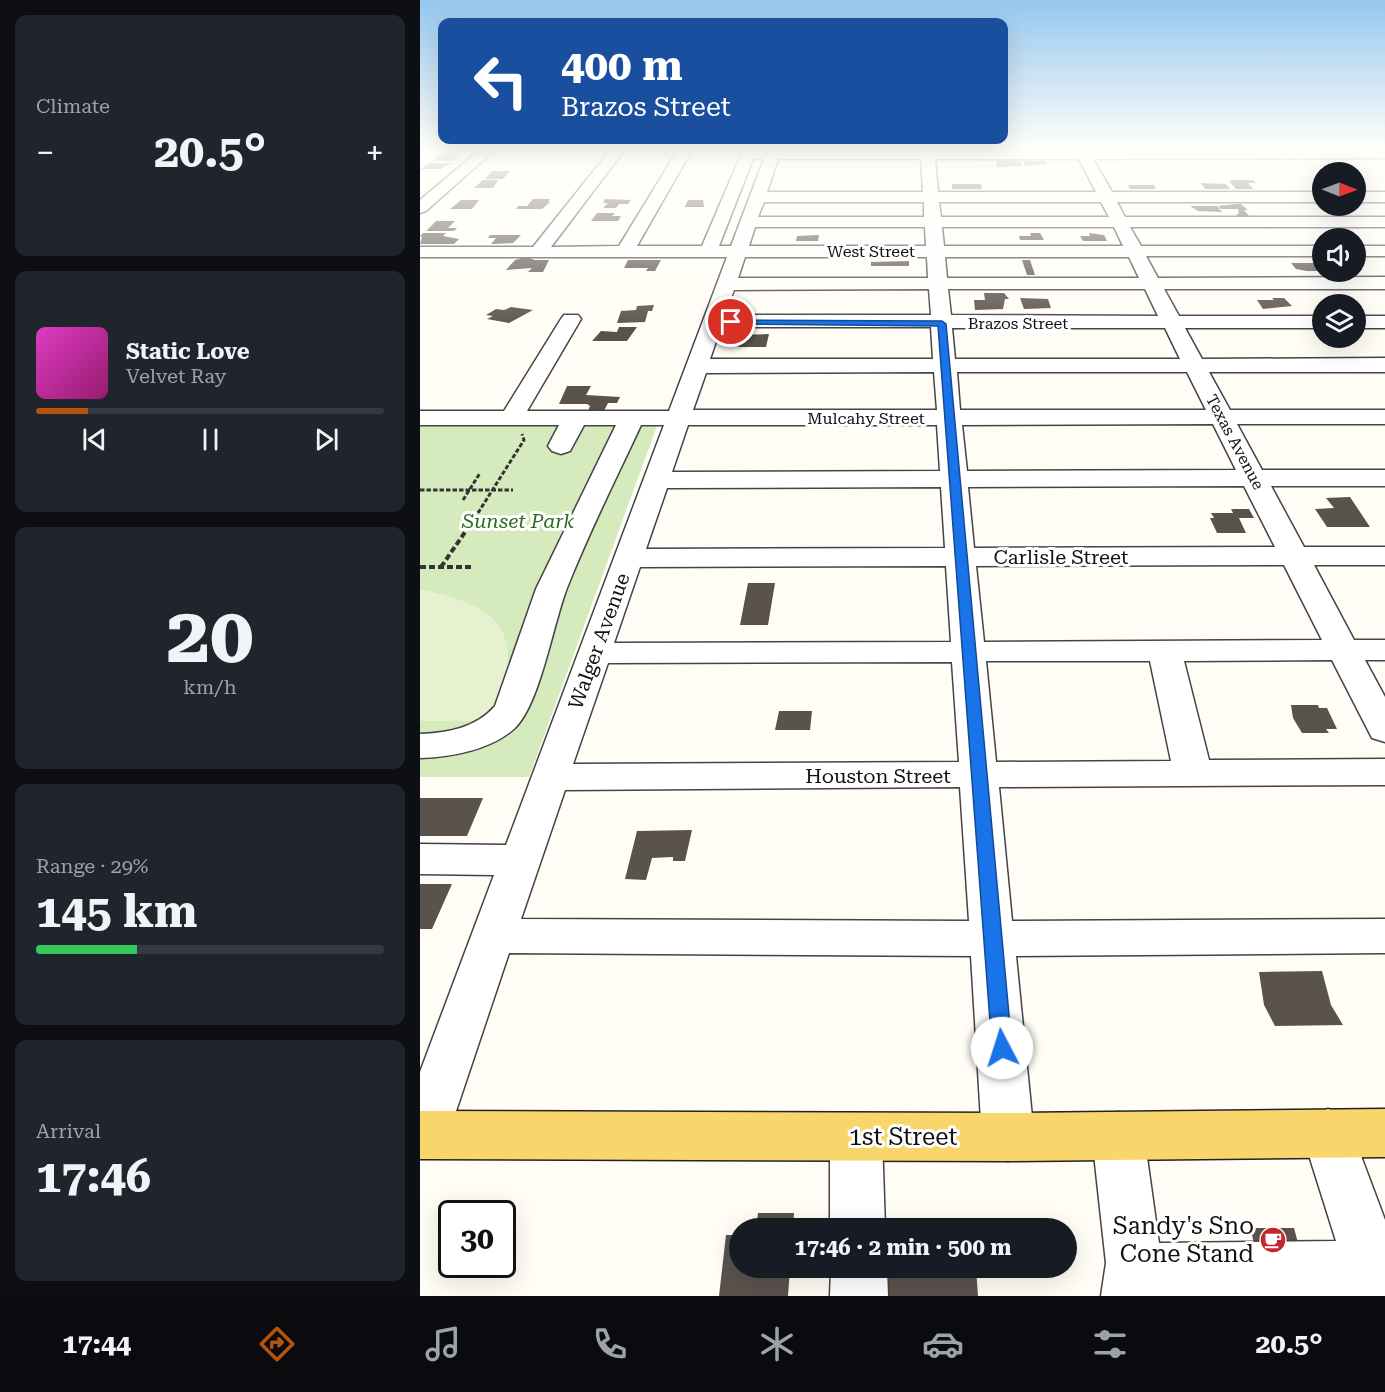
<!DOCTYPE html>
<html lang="en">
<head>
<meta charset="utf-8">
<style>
	:root { --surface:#171b24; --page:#20242c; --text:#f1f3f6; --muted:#9ea1a6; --line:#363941; --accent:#b45309 }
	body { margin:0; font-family:"Roboto Serif",serif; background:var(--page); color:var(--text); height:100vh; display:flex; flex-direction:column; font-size:22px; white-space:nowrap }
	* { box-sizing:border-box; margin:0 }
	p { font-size:20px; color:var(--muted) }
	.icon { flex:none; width:33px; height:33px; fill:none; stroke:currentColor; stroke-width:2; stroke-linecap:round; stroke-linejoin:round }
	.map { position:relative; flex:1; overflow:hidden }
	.drawer { display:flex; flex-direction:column; gap:15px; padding:15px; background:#0d0f14; width:420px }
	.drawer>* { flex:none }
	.guide { position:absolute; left:18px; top:18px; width:570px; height:126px; border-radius:12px; box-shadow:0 6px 24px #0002; background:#1a4fa0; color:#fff; overflow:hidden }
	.needle { width:39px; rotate:91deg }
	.buttons { position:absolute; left:892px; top:162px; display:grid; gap:12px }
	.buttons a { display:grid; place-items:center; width:54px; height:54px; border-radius:50%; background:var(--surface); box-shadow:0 6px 24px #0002; font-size:30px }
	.speed { position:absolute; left:18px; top:1200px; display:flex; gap:12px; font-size:30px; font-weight:700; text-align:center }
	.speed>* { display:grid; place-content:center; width:78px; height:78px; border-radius:50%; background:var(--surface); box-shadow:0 6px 24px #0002; line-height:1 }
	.speed .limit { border:3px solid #111; border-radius:9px; background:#fff; color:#111 }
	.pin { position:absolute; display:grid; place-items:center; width:51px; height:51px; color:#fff; margin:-26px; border:3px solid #fff; border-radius:50%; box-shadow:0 2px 6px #0007 }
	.me { position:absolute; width:66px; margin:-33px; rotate:355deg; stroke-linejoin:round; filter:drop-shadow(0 0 4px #0008) }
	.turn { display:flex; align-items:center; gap:21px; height:126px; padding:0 24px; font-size:27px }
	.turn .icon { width:78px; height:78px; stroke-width:2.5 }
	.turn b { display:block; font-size:42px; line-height:51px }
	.big { font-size:45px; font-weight:700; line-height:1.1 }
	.drawer .card { flex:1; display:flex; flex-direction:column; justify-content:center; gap:9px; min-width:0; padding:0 21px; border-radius:12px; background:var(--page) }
	.drawer .dial { align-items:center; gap:0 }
	.dial b { font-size:78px; line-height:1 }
	.song { display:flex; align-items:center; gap:18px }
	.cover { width:72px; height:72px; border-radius:9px; background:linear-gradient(135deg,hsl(310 70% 55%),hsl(320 70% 35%)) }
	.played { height:6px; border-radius:3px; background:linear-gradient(90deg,var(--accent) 15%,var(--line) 15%) }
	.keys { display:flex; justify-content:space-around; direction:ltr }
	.heat { display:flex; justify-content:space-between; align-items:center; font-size:33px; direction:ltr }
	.charge { height:9px; border-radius:4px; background:linear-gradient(90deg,#34c759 29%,var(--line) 0) }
	.trip { position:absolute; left:309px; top:1218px; width:348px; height:60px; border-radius:30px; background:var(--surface); box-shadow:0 6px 24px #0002; font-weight:700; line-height:60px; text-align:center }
	.menu { display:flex; height:96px; justify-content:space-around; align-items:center; background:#090b0e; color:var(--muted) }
	.menu .icon { width:42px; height:42px }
	.menu .selected { color:var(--accent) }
	.menu b { font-size:27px; color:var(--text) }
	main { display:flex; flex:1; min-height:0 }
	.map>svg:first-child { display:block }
	.green { fill:#d5ebbd }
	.pitch { fill:#e6f2cf }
	.building { fill:#5a524d }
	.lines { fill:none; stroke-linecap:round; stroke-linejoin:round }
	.minor-casing { stroke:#444; stroke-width:3 }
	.major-casing { stroke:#222; stroke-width:3 }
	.path-far1 { stroke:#333; stroke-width:3; stroke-dasharray:4.5 2; stroke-linecap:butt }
	.path { stroke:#333; stroke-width:4; stroke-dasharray:6 3; stroke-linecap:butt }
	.minor { fill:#fff; fill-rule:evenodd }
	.major { fill:#f9d66b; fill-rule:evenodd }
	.route { fill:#1a73e8; stroke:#114b97; stroke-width:1.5 }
	.labels { text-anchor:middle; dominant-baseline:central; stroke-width:6; stroke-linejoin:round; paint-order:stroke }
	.far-street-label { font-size:16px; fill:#111; stroke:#fff }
	.park-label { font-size:20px; font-style:italic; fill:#2f6b1f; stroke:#fff }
	.street-label { font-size:20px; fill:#111; stroke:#fff }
	.near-street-label { font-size:24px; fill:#111; stroke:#fff }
	.near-poi-label { font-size:24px; fill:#111; stroke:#fff; text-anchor:end }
</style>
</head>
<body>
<main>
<section class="drawer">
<div class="card"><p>Climate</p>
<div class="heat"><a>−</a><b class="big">20.5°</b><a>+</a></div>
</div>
<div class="card">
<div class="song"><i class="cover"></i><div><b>Static Love</b><p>Velvet Ray</p></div></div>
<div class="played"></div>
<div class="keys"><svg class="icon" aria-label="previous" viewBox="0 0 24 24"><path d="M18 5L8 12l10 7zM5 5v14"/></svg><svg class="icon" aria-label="pause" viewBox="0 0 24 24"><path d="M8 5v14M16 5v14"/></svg><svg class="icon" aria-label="next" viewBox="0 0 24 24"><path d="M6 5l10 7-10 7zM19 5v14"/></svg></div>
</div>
<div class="card dial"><b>20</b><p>km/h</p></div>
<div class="card"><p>Range · 29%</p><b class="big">145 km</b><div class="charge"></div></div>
<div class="card"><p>Arrival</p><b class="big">17:46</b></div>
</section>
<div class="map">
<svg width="965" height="1296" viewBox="0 0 965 1296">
	<rect width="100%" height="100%" fill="#fffdf5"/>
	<path class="green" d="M0 423H238L109 777H0Z"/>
	<path class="pitch" d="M0 589C24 595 53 601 72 618 101 645 85 693 70 721H0Z"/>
	<path class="building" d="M27 148H43L37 153H21Z
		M20 154H39L33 161H13Z
		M576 160H600L602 166 577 167Z
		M603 160 626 161 627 164 605 166Z
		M9 163H31L20 169H1Z
		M72 171H90L83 179H65Z
		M63 180H78L73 188H54Z
		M812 180H833L836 183H828L833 189H816L809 181Z
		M781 183 806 184 810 189H785Z
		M532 184H561L562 189H532Z
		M708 185H734L736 189H710Z
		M113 199H130L128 202H130L122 209H96L98 206H107Z
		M185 199 211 200 208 204H199L196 208H183L188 203H183Z
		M41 200H59L52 209H30Z
		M268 200H283L284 207H265Z
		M816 204H821L828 210H824L831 218H819L816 214H819L818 209H801L798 206Z
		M770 206H797L802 212 778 211Z
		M177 213H195L192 216H201L198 221H171Z
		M16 221H35L28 228H37L34 231H6Z
		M3 233H26L23 236 39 239 34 244H0L2 237 0 236Z
		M610 233H620L624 240H600L599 236H611Z
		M669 233 684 235 687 241H663L660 236H670Z
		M70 235H101L93 243 71 244 76 238H68Z
		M399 235 398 241H376L377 236Z
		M106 257 115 260H129L123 272H108L112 268 86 270 95 260Z
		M208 260H241L235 271H226L228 268H204Z
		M602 260H610L615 275H607Z
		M489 261V266H451V262Z
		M871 263H903V265L895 266 899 271H887L876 269Z
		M564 293H584L589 299H585L583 309 555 310 554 300H565Z
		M600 298 628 299 631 308 604 309Z
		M852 298H864L872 306 843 309 837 300H854Z
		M234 305 232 311H228L225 322 197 323 201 311 216 310 217 306Z
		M91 307 113 310 89 323 67 319 73 316 66 315 76 309 84 310Z
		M199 327H217L207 341H172L181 331 197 332Z
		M349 334 346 347H318L321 335Z
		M147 386H171L166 395 200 397 197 403H188L184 411H168L170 406 167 404H139Z
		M930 497 950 527H907L895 509 914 508 906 498Z
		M811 509H829L834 518H819L826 533H797L790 518H794L791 513H813Z
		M328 583H355L348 625H320Z
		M871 705H898L899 708H907L917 729H906L909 733H882L873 718Z
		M359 711H392L390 730H355Z
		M0 798H63L47 836H0Z
		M272 830 265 861H253V857L232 858 226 880 205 879 217 831Z
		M0 884H32L12 929H0Z
		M902 971 911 1005 923 1025 855 1026 844 1005 839 972Z
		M338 1213H374L373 1228H336Z
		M830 1228H874L881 1254H837Z
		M306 1235H320V1268H370L368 1296H299Z
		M462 1268H556L558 1296H461Z"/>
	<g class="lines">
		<defs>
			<path id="minor" d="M62 148H77L6 211 0 213V200Z
				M192 148H206L131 247 199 246 259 148H273L217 246H282L324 148H338L337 151H347L348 148H362L361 151H500V148H514V151L965 150V158L673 159 692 192H903V202H697L705 217H965V227H710L721 246H903V256H726L738 278 965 277V289H744L759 316H903V328H765L782 359 965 358V372H789L810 410H965V424H817L842 470H965V486H851L884 547H965V565H894L934 640H965V660H945L965 697V742L952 738 912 660 764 661 789 760 965 759V785L579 787 592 921 965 919V953L596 956 614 1137 606 1154 588 1161 570 1154 562 1137 551 956 89 953 28 1135 20 1152 0 1158V1072L74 875 0 874V844L86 845 244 425H221C196 479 169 532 147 588 133 624 120 704 95 728 71 750 31 757 0 758V734C27 733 56 728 75 706L116 589 196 425H164L150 451 141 454 132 451 128 446 139 425H0V411H84L141 319 144 315H158L161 319 107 411H249L307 257H0V247H113ZM333 159H344L311 246H299ZM358 159H501L503 192H347ZM515 159H659L676 192H518ZM344 202H504V217H338ZM519 202H681L689 217H521ZM335 227H505L506 246H329ZM522 227H694L703 246H524ZM325 257H507L508 278H318ZM525 257H709L719 278H527ZM509 289 511 315H305L314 290ZM528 289H725L738 316 531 315ZM301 327H511L513 359H290ZM532 328H745L760 359H535ZM514 372 517 410H273L286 373ZM537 372H767L786 410H540ZM793 424 816 470 547 471 542 425ZM268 425H517L520 471 252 472ZM824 486 855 547 554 548 548 487ZM521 487 525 548 226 549 247 488ZM864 565 902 640 564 642 556 566ZM526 566 531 642 194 643 220 567ZM566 661H730L751 761 576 762ZM532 662 539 762 153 764 188 663ZM540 787 549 921 101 919 145 790Z
				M936 192H965V202H936Z
				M936 246H965V256H936Z
				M936 316H965V328H936Z
				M908 1109 926 1116 965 1220V1296H681L686 1263 672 1136 680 1119 698 1112 716 1119 724 1136 739 1243 916 1241 882 1133 890 1116Z
				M436 1113 454 1120 462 1137 465 1228H410V1137L418 1120Z
				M411 1268H467L468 1296H410Z"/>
			<path id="major" d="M965 1109V1157L588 1161 0 1159V1111L588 1113Z"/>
		</defs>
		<use href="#minor" class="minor-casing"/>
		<use href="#major" class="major-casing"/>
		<path class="path-far1" d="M0 490H93
			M43 500 60 473
			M51 524 104 440 102 434"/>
		<path class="path" d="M0 567H52
			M21 567 52 522"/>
		<use href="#minor" class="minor"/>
		<use href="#major" class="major"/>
	</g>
	<linearGradient id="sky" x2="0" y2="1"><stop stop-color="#95c6ee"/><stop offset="0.45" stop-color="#fffefa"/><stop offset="1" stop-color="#fffefa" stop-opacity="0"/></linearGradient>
	<rect width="965" height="329" fill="url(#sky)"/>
	<path class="route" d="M308 320 522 321 526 324 592 1048 589 1054 582 1057 574 1054 572 1048 518 326 311 324Z"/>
	<defs>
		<symbol id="cafe-disc" viewBox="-11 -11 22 22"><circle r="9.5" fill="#c4262e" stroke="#fff"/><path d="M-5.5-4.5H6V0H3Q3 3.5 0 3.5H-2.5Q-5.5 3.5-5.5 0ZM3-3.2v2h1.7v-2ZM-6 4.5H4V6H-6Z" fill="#fff"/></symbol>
	</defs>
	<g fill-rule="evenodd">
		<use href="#cafe-disc" x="838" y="1225" width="30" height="30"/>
	</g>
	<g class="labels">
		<g class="far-street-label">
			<text x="451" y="251">West Street</text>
			<text x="598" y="323">Brazos Street</text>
			<text x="446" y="418">Mulcahy Street</text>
			<text transform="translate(815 442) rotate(62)">Texas Avenue</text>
		</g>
		<g class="park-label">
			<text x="98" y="521">Sunset Park</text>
		</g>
		<g class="street-label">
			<text x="641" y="557">Carlisle Street</text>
			<text transform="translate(179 641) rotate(-70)">Walger Avenue</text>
			<text x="458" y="776">Houston Street</text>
		</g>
		<g class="near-street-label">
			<text x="483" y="1137">1st Street</text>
		</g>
		<g class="near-poi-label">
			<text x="834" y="1226">Sandy's Sno<tspan x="834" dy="28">Cone Stand</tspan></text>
		</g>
	</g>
</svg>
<div class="buttons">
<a><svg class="needle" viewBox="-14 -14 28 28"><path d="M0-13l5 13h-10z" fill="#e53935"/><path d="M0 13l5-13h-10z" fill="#9ea1a6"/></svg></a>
<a><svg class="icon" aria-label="sound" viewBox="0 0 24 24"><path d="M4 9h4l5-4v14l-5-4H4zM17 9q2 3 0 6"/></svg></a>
<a><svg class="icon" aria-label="layers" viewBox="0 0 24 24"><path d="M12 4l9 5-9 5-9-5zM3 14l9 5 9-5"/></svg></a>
</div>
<div class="speed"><div class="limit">30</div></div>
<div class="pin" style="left:311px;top:322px;background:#d93025"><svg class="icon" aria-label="arrive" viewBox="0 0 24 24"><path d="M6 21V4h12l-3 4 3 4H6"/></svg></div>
<svg class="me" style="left:582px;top:1048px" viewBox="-20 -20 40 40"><circle r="19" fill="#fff"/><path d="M0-13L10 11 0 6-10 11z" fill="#1a73e8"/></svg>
<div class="trip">17:46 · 2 min · 500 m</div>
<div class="guide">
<div class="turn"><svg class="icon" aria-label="left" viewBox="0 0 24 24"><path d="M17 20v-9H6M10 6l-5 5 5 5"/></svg><div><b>400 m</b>Brazos Street</div></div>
</div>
</div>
</main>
<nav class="menu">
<b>17:44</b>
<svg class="icon selected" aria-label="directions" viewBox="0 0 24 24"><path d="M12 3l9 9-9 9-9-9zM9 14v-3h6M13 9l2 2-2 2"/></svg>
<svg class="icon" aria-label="music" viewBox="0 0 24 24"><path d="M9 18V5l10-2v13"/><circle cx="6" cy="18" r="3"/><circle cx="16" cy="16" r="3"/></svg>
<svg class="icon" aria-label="phone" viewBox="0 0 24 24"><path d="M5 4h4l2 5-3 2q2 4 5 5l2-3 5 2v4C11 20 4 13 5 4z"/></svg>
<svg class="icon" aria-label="climate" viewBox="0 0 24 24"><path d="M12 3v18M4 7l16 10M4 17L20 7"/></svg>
<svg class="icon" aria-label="car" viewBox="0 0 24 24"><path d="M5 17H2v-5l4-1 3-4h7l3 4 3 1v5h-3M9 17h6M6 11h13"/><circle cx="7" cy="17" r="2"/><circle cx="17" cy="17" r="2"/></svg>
<svg class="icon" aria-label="filters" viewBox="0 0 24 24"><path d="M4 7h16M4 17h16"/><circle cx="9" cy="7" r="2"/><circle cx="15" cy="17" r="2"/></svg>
<b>20.5°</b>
</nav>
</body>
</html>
